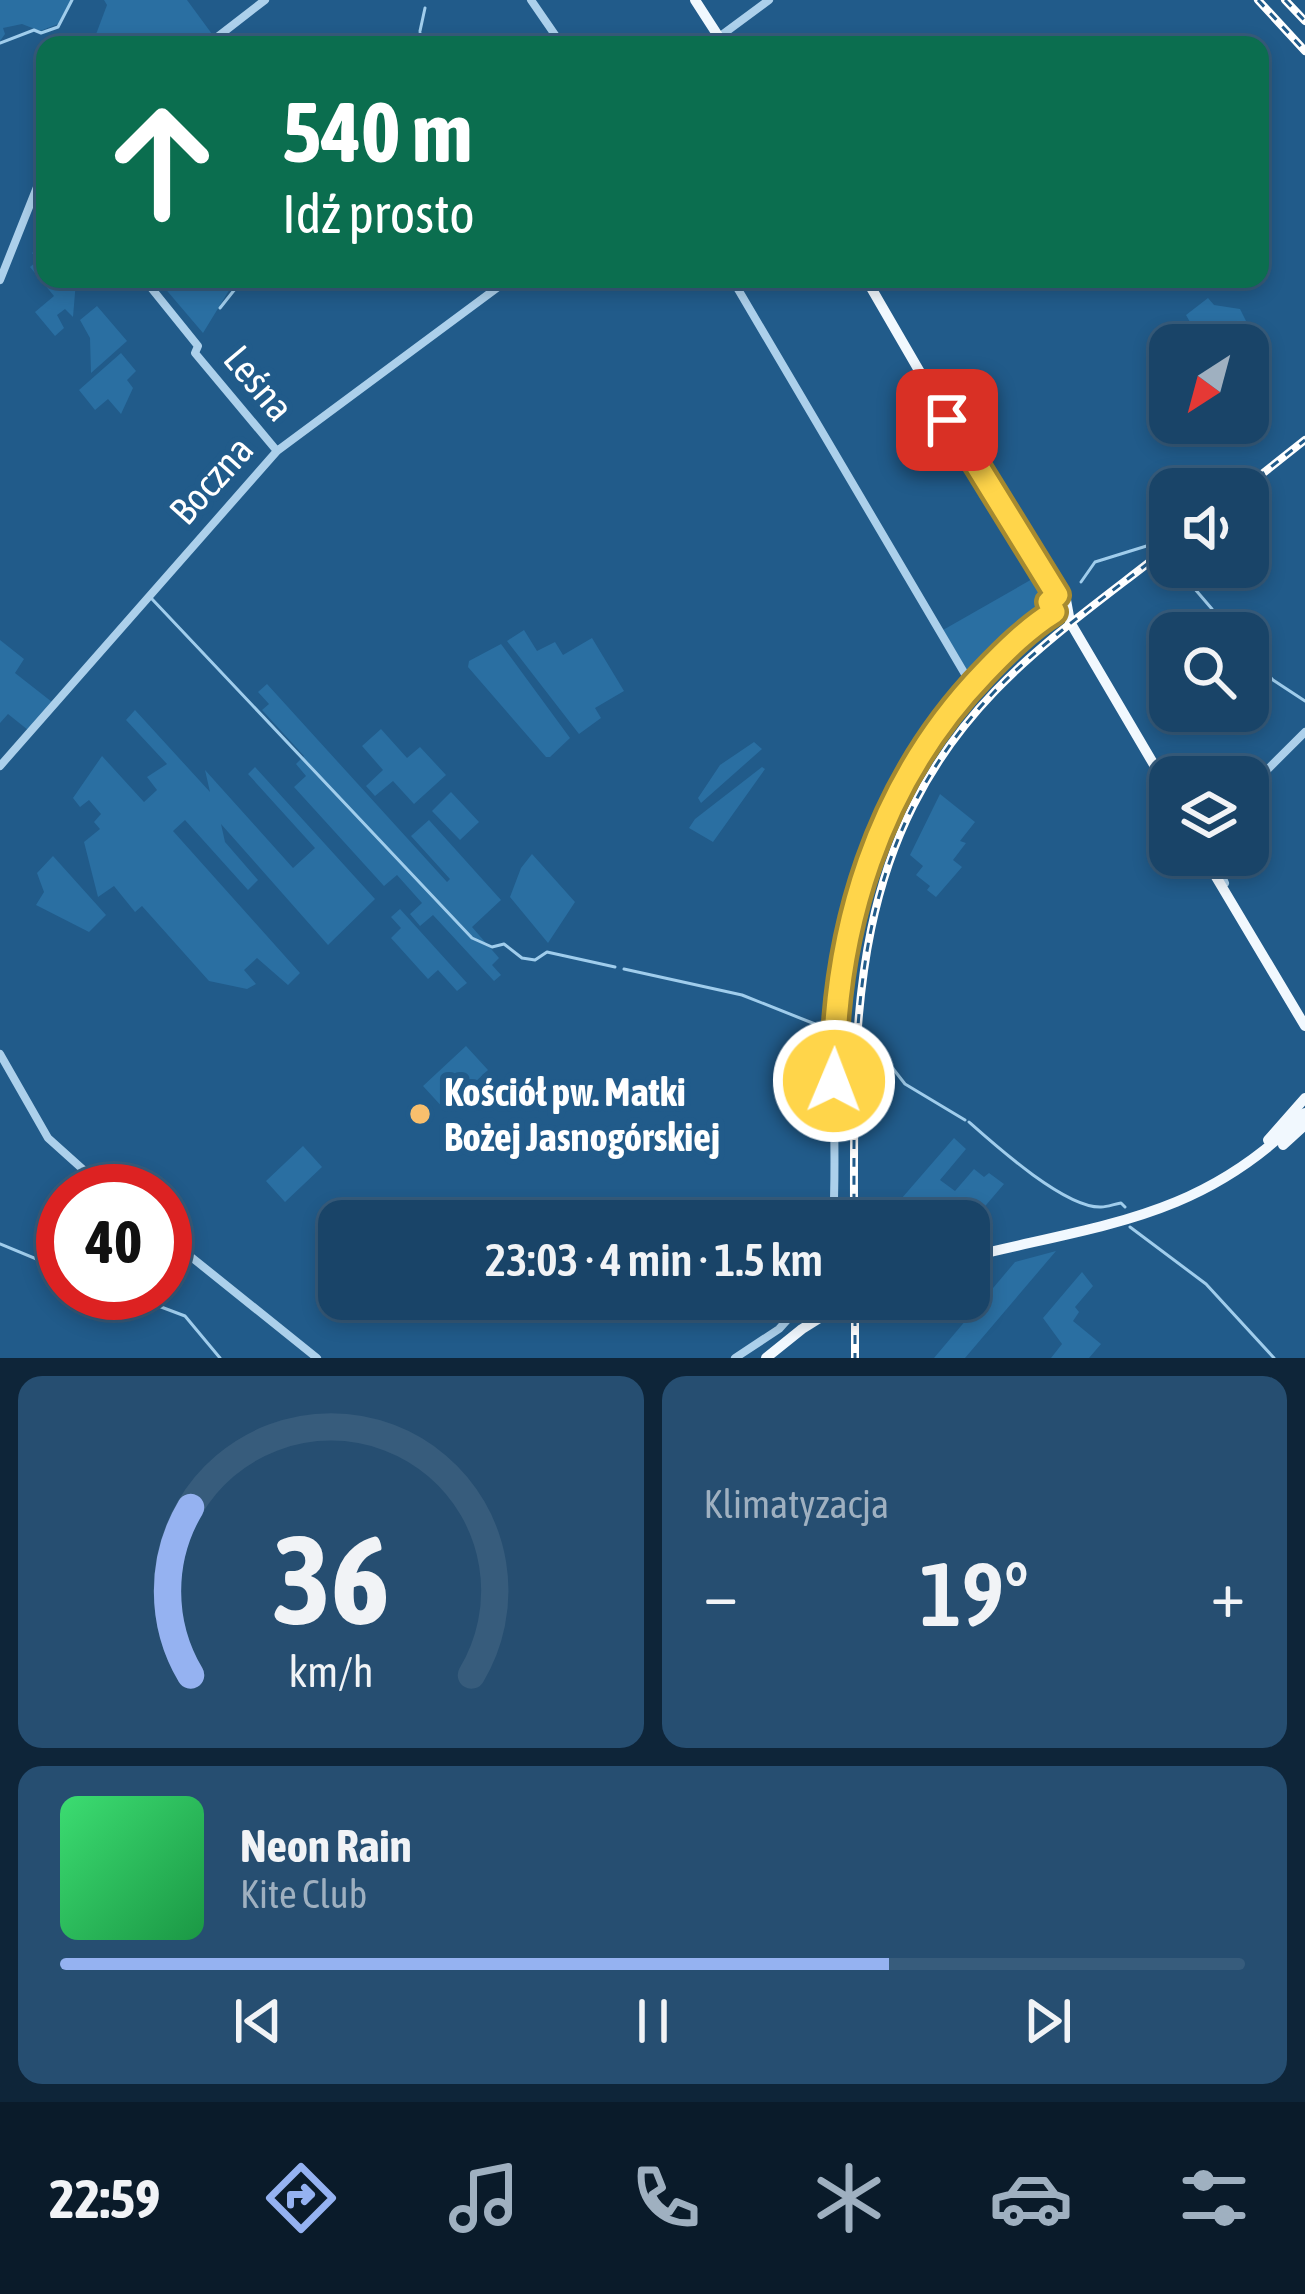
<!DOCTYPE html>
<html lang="pl">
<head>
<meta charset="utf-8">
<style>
	:root { --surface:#194468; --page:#264e71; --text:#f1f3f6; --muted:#9fb0c0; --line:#375c7c; --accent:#95b2f1 }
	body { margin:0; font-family:"Asap Condensed",sans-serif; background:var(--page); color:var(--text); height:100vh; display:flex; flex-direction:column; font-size:45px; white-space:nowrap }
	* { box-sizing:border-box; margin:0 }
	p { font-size:39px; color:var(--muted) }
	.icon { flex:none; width:66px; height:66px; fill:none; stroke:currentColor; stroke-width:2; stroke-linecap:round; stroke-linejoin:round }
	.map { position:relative; height:1358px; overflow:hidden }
	.side { display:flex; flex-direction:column; gap:18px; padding:18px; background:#0e2539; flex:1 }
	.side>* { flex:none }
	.banner { position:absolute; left:36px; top:36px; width:1233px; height:252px; border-radius:24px; box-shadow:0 6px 18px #0003,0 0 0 3px var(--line); background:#0b6e4f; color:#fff; overflow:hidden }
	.needle { width:78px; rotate:216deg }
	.tools { position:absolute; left:1149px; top:324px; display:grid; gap:24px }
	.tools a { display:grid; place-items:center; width:120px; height:120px; border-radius:24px; background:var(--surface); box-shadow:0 6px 18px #0003,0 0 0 3px var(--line); font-size:60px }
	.speed { position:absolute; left:36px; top:1164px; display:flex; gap:24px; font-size:60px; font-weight:700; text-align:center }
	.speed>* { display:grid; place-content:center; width:156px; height:156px; border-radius:50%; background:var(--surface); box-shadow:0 6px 18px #0003,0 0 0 3px var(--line); line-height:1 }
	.speed .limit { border:18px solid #d22; background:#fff; color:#111 }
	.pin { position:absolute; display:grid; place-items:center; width:102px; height:102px; color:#fff; margin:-51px; border-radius:24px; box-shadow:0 6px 18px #0006 }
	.me { position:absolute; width:132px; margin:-66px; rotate:1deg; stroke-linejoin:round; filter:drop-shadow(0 0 9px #0008) }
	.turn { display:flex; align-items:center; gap:42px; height:252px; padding:0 48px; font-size:54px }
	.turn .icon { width:156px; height:156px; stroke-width:2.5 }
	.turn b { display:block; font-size:84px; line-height:102px }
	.big { font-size:90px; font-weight:600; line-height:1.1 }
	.side .card { flex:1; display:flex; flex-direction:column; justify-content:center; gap:18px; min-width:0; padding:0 42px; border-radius:24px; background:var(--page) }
	.side .dial { align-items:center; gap:0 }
	.dial svg { height:312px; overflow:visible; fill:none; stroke:var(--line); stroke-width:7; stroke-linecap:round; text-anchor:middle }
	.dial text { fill:var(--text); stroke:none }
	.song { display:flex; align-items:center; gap:36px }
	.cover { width:144px; height:144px; border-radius:18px; background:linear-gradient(135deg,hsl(140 70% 55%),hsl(140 70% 35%)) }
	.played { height:12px; border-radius:6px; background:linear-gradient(90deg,var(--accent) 70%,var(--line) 70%) }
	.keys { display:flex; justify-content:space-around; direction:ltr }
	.heat { display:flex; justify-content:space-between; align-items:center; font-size:66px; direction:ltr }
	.side .tiles { flex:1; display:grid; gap:18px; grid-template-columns:1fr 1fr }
	.card:last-child { grid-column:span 2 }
	.trip { position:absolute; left:318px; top:1200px; width:672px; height:120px; border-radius:24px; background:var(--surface); box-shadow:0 6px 18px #0003,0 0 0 3px var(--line); font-weight:600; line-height:120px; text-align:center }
	.tabs { display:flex; height:192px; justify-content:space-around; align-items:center; background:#0a1b2a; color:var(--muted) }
	.tabs .icon { width:84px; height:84px }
	.tabs .active { color:var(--accent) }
	.tabs b { font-size:54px; color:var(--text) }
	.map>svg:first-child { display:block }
	.green { fill:#2a6fa2 }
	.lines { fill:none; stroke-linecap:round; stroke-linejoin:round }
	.stream { stroke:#a0cdec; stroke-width:3 }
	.tertiary { stroke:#acd0eb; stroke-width:8 }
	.primary { stroke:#f1f8fe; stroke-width:10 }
	.rail-casing { stroke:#fff; stroke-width:8 }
	.rail { stroke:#215b8a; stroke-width:3; stroke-dasharray:9; stroke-linecap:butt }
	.route-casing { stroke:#a68a30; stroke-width:30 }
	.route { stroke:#ffd54a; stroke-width:21 }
	.poi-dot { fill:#f8bf6d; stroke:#215b8a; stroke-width:4.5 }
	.labels { text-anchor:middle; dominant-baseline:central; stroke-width:12; stroke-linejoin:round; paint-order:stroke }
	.street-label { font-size:39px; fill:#fff; stroke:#215b8a }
	.poi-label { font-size:39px; font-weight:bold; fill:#fff; stroke:#215b8a; text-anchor:start }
</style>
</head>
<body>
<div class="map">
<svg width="1305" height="1358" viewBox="0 0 1305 1358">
	<rect width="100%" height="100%" fill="#215b8a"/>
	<path class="green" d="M0 0H71L58 24 40 31 22 24 3 28 5 34 0 41Z
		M104 0H187L212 34 199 45H92L107 5Z
		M43 243 45 279 76 281 73 317 65 309 57 315 64 328 55 336 35 312 54 296 30 267 38 260 32 253Z
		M157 279H236L203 333Z
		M1208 298 1214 305 1240 309 1248 325C1238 337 1240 345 1217 345L1213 338 1202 343 1186 315Z
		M97 306 127 341 91 373 90 338 80 320Z
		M121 353 136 371 127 380 133 388 121 414 108 399 95 410 79 390Z
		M1034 578 1043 594 1042 606 995 647 999 651 972 678 943 630Z
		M524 630 537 651 555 642 563 655 592 638 624 691 595 708 601 718 579 734 507 641Z
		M0 640 24 659 15 673 52 702 28 730 8 714 0 723Z
		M501 644 570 738 550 757H546L468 667 469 661Z
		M267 684 447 882 450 879 411 836 429 820 501 900 472 927 499 958 492 965 501 975 494 981 433 915 420 926 410 914 422 903 397 875 384 886 294 787 306 776 296 764 304 756 262 710 269 704 258 692Z
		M135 710 210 792 205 770 293 868 315 848 248 774 255 767 375 899 328 945 221 824 225 842 258 880 248 890 185 820 173 831 300 973 288 985 257 958 244 970 256 984 247 989 209 981 142 906 135 912 114 886 98 897 84 842 100 829 94 822 101 814 89 800 80 807 73 798 102 756 144 802 157 790 147 777 167 764 126 720Z
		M381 729 407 758 420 747 446 775 414 804 393 781 375 796 366 786 383 770 362 746Z
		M754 742 762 749 701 803 698 798 720 765Z
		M762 767 765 769 713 842 689 828 695 819Z
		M451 792 479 822 460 840 432 811Z
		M940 794 975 822 960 841 966 843 953 860 962 867 936 897 927 890 930 886 916 875 923 866 910 855Z
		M532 854 575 902 548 943 510 897 521 868Z
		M53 856 106 915 89 932 36 905 44 892 37 873Z
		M400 909 467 983 457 991 438 970 428 979 391 938 401 928 391 917Z
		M466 1046 488 1070 445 1110 423 1086Z
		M954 1138 966 1149 940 1180 955 1191 974 1169 984 1177 989 1173 1004 1184 969 1225V1221H882Z
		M303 1146 322 1167 285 1202 266 1181Z
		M1056 1251 965 1358H934L1015 1262Z
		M1082 1272 1093 1286 1075 1307 1079 1312 1073 1321 1101 1344 1089 1358H1051L1062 1344 1043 1318Z"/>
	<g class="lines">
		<path class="stream" d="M420 31 425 8
			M0 43 34 30 41 33 58 27 72 0
			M416 45 420 33
			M220 308 243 279
			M1164 557 1170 563
			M1174 567 1185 578
			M1188 581 1212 609
			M1081 582 1095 562 1153 544 1157 549
			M152 599 472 938 492 947 504 944 522 958 535 960 547 952 615 967
			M1215 613 1232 633
			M1248 652 1252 656
			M1255 661 1273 680 1305 701
			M624 969 742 995 815 1024 859 1025 905 1084 965 1120
			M969 1122C996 1146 1065 1208 1101 1207 1108 1207 1114 1204 1121 1203L1125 1207
			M1130 1227 1206 1284 1274 1358
			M0 1244 63 1270
			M124 1293 185 1316 220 1358"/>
		<path class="tertiary" d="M531 0 562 45
			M719 37 769 0
			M207 45 265 0
			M703 45 719 37
			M144 279 198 346 195 353 200 359 277 451
			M732 279 972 686
			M0 280 45 167
			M0 766 277 451 509 279
			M1248 789 1305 732
			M1213 855 1225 883
			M0 1054 48 1138 107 1191
			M833 1221C837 1160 832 1098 834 1037 838 929 873 816 938 728 971 683 1013 649 1049 607
			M165 1236 317 1358
			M735 1358 779 1329 806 1299"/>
		<path class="primary" d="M695 0 724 45
			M866 279 946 417
			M946 415 1046 581 1066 600 1070 622 1170 792
			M1046 588 1051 609 1057 613 1065 609
			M1203 855 1305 1026
			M1268 1140 1305 1098
			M1283 1145 1305 1125
			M969 1257C1103 1224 1204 1218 1305 1113
			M766 1358 802 1329 850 1299"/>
		<defs>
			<path id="rail" d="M1258 0 1305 51
				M1285 0 1305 21
				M1243 489 1305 440
				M854 1221C854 1024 847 845 995 691 1047 637 1111 593 1170 546
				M855 1299V1358"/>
		</defs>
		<use href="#rail" class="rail-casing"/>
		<use href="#rail" class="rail"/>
	</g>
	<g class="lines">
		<defs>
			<path id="route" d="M834 1081C833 931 878 783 984 673 1005 651 1028 628 1054 612L1049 602 1057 595 946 415 947 420"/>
		</defs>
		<use href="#route" class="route-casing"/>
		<use href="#route" class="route"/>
	</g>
	<circle class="poi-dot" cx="420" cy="1114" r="12"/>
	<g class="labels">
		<g class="street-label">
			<text transform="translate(259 383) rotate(50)">Leśna</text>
			<text transform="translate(211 480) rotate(-48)">Boczna</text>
		</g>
		<g class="poi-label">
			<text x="444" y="1092">Kościół pw. Matki<tspan x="444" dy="45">Bożej Jasnogórskiej</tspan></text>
		</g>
	</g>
</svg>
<div class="tools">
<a><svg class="needle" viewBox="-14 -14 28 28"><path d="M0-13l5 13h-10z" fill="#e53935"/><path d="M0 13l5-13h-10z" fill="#9fb0c0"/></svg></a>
<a><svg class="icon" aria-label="sound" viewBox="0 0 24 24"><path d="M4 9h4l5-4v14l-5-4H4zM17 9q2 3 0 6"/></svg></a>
<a><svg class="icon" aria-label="search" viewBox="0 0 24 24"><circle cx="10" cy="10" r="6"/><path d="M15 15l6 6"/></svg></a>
<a><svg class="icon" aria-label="layers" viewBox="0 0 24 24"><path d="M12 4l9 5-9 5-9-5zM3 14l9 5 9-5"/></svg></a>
</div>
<div class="speed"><div class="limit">40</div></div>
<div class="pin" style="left:947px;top:420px;background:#d93025"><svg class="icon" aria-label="arrive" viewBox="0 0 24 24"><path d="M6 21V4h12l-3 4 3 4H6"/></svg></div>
<svg class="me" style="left:834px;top:1081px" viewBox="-20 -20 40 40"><circle r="17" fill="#ffd54a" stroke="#fff" stroke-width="3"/><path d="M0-11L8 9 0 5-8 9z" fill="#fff"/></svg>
<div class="trip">23:03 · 4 min · 1.5 km</div>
<div class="banner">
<div class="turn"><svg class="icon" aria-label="ahead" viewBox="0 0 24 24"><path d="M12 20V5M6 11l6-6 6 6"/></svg><div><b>540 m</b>Idź prosto</div></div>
</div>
</div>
<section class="side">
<div class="tiles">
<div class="card dial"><svg viewBox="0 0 100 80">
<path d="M14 69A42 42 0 1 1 86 69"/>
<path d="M14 69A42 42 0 0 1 14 26" stroke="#95b2f1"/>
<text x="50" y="56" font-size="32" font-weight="700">36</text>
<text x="50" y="72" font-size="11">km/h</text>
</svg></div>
<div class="card"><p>Klimatyzacja</p>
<div class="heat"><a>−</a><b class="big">19°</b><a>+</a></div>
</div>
<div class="card">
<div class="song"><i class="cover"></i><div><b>Neon Rain</b><p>Kite Club</p></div></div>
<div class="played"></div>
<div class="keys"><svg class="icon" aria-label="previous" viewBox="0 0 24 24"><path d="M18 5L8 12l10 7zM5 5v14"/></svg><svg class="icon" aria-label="pause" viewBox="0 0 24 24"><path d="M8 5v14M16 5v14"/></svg><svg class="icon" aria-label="next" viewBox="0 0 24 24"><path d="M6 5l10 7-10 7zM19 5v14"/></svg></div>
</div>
</div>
</section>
<nav class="tabs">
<b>22:59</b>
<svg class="icon active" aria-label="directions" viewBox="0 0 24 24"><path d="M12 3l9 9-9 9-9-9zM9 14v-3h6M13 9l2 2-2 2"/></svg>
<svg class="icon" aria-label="music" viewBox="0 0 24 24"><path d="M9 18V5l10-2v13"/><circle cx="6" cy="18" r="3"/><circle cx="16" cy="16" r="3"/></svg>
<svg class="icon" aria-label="phone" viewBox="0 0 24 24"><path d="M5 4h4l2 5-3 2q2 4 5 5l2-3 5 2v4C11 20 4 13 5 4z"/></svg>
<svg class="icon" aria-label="climate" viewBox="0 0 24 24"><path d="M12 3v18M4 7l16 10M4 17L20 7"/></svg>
<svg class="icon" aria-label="car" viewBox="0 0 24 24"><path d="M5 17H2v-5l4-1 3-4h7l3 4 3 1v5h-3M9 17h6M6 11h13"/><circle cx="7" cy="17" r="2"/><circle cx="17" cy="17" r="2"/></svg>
<svg class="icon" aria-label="filters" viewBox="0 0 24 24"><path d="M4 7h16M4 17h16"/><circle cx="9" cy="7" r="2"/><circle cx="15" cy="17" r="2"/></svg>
</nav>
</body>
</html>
